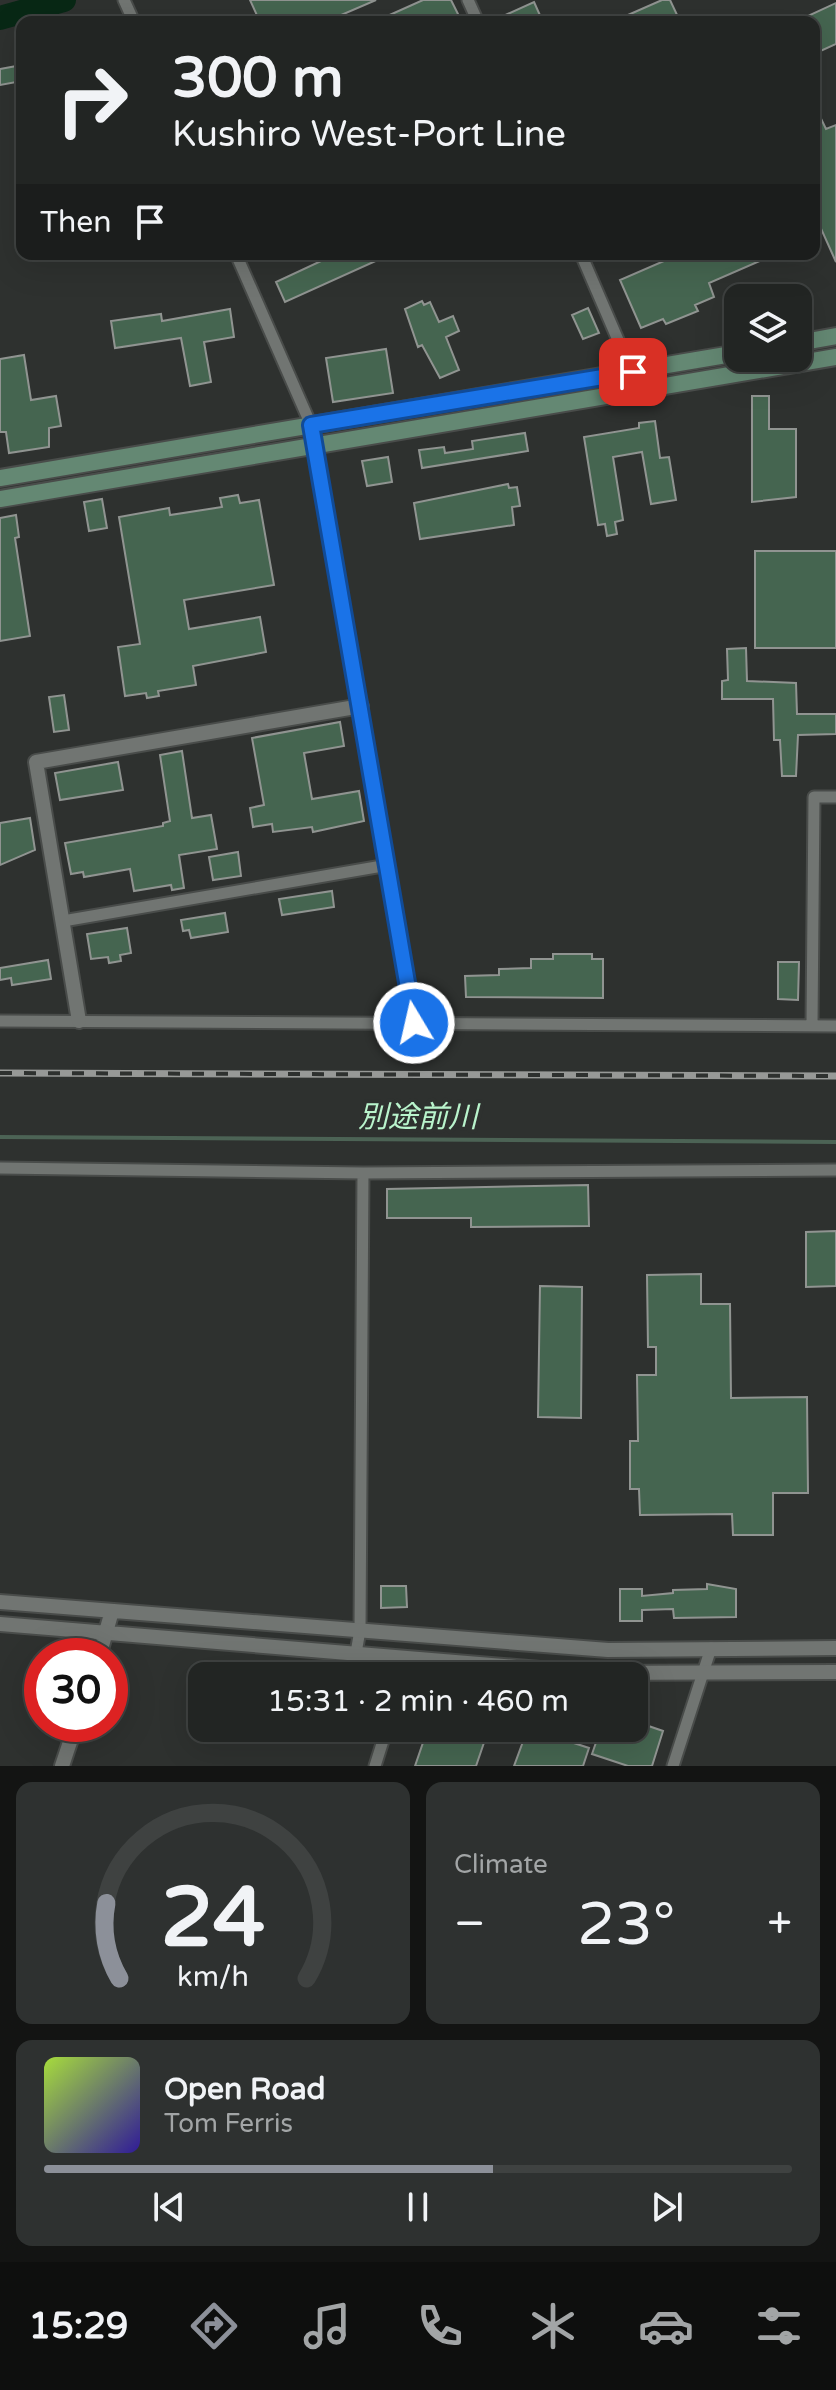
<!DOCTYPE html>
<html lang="en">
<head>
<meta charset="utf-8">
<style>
	:root { --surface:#222523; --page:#2e3130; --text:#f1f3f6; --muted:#a2a5a6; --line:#3f4241; --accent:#8c9099 }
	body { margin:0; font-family:"Varela Round","Noto Sans JP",sans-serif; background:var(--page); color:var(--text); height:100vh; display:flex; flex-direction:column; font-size:30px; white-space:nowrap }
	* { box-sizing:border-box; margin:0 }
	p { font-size:26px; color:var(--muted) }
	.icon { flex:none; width:44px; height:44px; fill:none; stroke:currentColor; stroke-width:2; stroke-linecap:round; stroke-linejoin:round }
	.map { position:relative; height:1766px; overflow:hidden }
	.sheet { display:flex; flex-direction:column; gap:16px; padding:16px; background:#131413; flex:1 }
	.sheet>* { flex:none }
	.top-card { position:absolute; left:16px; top:16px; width:804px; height:244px; border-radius:16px; box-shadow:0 8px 32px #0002,0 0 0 2px var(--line); background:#222523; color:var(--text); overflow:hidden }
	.buttons { position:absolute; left:724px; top:284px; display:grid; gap:16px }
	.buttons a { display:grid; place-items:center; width:88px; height:88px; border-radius:16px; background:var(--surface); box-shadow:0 8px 32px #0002,0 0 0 2px var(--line); font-size:40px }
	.speed { position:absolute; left:24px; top:1638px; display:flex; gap:16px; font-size:40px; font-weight:700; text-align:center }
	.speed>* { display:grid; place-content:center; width:104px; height:104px; border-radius:50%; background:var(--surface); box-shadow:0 8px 32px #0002,0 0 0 2px var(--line); line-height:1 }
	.speed .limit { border:12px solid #d22; background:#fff; color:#111 }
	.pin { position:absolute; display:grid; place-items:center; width:68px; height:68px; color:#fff; margin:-34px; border-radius:16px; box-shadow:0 4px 12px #0006 }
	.me { position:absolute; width:88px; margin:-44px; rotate:351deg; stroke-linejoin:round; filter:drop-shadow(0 0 6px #0008) }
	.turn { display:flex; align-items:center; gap:28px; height:168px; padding:0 24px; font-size:36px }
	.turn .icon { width:104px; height:104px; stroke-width:2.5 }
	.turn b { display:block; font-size:56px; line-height:68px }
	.then { display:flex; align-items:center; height:76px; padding:0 24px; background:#0003; gap:16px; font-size:30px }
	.big { font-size:60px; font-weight:600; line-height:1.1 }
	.sheet .widget { flex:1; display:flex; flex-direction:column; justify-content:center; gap:12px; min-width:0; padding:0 28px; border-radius:16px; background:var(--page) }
	.sheet .dial { align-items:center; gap:0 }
	.dial svg { height:208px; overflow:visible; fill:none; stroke:var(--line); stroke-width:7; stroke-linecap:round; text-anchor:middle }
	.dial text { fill:var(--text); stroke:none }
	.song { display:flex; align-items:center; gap:24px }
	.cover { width:96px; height:96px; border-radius:12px; background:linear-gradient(135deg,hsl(80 70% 55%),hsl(250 70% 35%)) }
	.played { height:8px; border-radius:4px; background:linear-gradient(90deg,var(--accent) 60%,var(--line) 60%) }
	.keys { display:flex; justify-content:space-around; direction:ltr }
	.heat { display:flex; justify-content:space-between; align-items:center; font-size:44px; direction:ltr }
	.sheet .tiles { flex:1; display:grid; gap:16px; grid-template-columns:1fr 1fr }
	.widget:last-child { grid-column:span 2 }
	.trip { position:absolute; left:188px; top:1662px; width:460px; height:80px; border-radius:16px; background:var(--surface); box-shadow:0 8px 32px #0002,0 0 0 2px var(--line); font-weight:600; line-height:80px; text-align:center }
	.dock { display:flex; height:128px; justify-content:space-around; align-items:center; background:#0e0f0e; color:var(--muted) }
	.dock .icon { width:56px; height:56px }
	.dock .selected { color:var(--accent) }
	.dock b { font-size:36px; color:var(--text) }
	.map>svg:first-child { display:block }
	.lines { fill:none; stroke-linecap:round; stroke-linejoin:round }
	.stream { stroke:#4c6355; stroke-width:4 }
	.river { stroke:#082815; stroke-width:24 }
	.building { fill:#456550; stroke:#909491; stroke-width:2 }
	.minor-casing { stroke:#494c4a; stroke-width:15 }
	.tertiary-casing { stroke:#494c4a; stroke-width:18 }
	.secondary-casing { stroke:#494c4a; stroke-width:20 }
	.minor { stroke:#717572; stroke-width:11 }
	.tertiary { stroke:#717572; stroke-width:14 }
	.secondary { stroke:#648873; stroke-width:16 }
	.rail-casing { stroke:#979997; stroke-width:7 }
	.rail { stroke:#2e312f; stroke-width:4; stroke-dasharray:12; stroke-linecap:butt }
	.route-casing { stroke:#114b97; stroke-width:20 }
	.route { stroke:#1a73e8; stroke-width:14 }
	.labels { text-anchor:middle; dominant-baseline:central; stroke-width:8; stroke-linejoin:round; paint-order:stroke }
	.water-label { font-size:30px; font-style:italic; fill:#b9f4cc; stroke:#2e312f }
</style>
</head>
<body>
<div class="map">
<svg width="836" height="1766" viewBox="0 0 836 1766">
	<rect width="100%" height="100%" fill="#2e312f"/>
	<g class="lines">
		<path class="stream" d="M0 1137 836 1142"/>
		<path class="river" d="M0 18 64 0"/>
	</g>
	<path class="building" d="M250 0H376L325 22H260Z
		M423 0H451L462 22H374Z
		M662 0H670L679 19 612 22Z
		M534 2 543 22H490Z
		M836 3V44L814 54V22H795Z
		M22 65V81L0 85V69Z
		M814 104 826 129 836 125V262L814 213Z
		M336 254H391L285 302 276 282Z
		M680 254H776L709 283 714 297 695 305 698 311 666 324 663 319 641 328 620 280Z
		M422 301 424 305 430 302 439 322 453 316 459 331 446 337 459 370 440 378 422 345 418 347 405 309Z
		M588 308 599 333 583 339 572 315Z
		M230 309 234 337 204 342 211 382 190 386 181 338 115 348 111 321 161 314 162 321Z
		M386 349 393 393 333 402 326 358Z
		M24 355 31 400 56 396 61 426 49 428V447L9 453 6 432H0V359Z
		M752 396H769V429H796V497L752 502Z
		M655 421 660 458 669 457 676 500 651 504 642 452 613 457 623 520 615 522 617 534 607 536 605 524 598 525 584 437 639 428V423Z
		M525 433 528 451 422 468 419 450 444 447 445 453 473 449 472 441Z
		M388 457 392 482 367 486 362 461Z
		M508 484 509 488 517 487 520 506 512 507 514 525 420 539 414 503Z
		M238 495 240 503 259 500 274 585 184 600 189 629 260 617 266 652 193 666 196 685 158 691 159 696 147 698 146 693 125 696 118 647 140 644 119 517 169 508 170 515 222 507 220 498Z
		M102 499 107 528 89 531 84 502Z
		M16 515 19 537 15 538 30 636 0 641V518Z
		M755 551H836V648H755Z
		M746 648 747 681 796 683 797 714H836V734L798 735 796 776H782L780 740H774L773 699H722V681L728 680 727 649Z
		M64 695 69 730 54 732 49 697Z
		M340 722 344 746 304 753 312 799 359 791 364 821 313 832 312 827 273 832 272 824 253 827 250 808 264 805 252 738Z
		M182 751 192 818 211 815 217 849 179 855 184 888 172 890 171 885 134 891 130 869 84 877 83 872 71 874 65 843 163 826V823L170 821 160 755Z
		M118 762 123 790 60 800 55 773Z
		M30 818 35 850 0 865V823Z
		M238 852 241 876 213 880 209 857Z
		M332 891 334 907 282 915 279 899Z
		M225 913 228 932 191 938 189 930 183 931 181 920Z
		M127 928 131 953 120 955 121 961 109 963 108 957 91 959 87 934Z
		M553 954H592V959H603V998L466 997 465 976 499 975V969L531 968V959H553Z
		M48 960 51 979 12 985 11 978 0 980V968Z
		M778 962H799L798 1000 778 999Z
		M588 1185 589 1226 471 1227V1218H387V1189Z
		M836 1231V1286L806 1287V1232Z
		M701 1274V1304H730L731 1398 807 1397 808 1493H773V1535H733L732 1514 640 1515 639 1489H630V1441H638L637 1375H656V1347H648L647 1275Z
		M540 1286 582 1287 581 1418 538 1417Z
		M707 1584 736 1589V1617L674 1618 673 1609 642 1610V1621H620V1589H642V1596L673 1593V1590L707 1589Z
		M381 1586H406L407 1607 381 1608Z
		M634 1721 663 1731 652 1766H628L592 1754 601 1728H634Z
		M428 1728H489L476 1766H415Z
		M528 1728 589 1748 583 1766H514Z"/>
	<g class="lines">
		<defs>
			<path id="minor" d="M124 0 134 22
				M468 0 478 22
				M236 254 311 425 414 1023
				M581 254 640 391
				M63 921 388 865
				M0 1021 836 1026
				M812 1025 814 797H836
				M0 1168 363 1173 836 1170
				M356 1653 360 1630 363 1173
				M405 1676 411 1658
				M375 1766 387 1728
				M673 1766 711 1648"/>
			<path id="tertiary" d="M79 1021 36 762 361 706
				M0 1602 608 1650 836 1648
				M0 1624 588 1673 836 1672
				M99 1656 112 1611
				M62 1766 76 1724"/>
			<path id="secondary" d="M798 343 836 336
				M0 478 738 353
				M0 499 836 357"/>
		</defs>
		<use href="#minor" class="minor-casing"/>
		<use href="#tertiary" class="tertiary-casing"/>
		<use href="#secondary" class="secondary-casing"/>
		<use href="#minor" class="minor"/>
		<use href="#tertiary" class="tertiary"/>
		<use href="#secondary" class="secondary"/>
		<defs>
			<path id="rail" d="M0 1073 836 1076"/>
		</defs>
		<use href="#rail" class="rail-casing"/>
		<use href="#rail" class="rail"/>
	</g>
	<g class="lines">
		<defs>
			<path id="route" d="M414 1023 311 425 633 372"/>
		</defs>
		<use href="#route" class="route-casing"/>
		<use href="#route" class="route"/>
	</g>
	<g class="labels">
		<g class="water-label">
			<text x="418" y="1117">別途前川</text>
		</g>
	</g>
</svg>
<div class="buttons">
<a><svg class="icon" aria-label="layers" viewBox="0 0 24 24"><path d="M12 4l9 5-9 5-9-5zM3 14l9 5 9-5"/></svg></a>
</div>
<div class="speed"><div class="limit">30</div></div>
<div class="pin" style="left:633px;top:372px;background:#d93025"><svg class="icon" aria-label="arrive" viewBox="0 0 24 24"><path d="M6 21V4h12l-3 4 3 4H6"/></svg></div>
<svg class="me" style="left:414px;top:1023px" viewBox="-20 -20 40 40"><circle r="17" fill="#1a73e8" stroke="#fff" stroke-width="3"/><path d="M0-11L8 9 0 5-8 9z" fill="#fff"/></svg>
<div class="trip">15:31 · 2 min · 460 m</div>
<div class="top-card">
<div class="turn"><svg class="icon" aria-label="right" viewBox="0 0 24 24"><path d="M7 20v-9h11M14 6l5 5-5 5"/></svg><div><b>300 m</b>Kushiro West-Port Line</div></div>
<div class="then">Then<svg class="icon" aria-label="arrive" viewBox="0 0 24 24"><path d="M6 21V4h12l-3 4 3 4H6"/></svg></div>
</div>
</div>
<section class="sheet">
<div class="tiles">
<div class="widget dial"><svg viewBox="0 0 100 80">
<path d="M14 69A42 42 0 1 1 86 69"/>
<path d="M14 69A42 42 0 0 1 9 40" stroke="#8c9099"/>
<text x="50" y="56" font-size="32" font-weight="700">24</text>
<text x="50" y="72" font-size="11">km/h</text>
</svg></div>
<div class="widget"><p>Climate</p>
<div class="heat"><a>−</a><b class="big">23°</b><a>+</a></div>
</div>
<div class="widget">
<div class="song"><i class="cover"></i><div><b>Open Road</b><p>Tom Ferris</p></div></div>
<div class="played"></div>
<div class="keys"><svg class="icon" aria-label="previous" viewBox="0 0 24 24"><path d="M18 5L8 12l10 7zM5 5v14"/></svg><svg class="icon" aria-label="pause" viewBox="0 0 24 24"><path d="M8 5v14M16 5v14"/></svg><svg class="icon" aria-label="next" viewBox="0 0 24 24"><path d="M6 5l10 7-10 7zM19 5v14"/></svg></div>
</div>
</div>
</section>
<nav class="dock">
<b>15:29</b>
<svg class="icon selected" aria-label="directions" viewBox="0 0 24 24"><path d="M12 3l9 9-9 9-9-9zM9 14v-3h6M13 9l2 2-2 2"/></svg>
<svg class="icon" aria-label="music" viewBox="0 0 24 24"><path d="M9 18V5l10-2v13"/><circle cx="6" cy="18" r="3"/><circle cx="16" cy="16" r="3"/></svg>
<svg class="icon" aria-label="phone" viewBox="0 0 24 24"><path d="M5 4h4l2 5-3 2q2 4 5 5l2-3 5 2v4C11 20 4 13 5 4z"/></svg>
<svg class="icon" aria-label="climate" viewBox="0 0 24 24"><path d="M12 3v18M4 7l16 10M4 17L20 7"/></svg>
<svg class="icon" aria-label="car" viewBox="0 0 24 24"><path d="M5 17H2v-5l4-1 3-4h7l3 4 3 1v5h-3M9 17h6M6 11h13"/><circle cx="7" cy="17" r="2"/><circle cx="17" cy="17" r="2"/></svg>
<svg class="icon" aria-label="filters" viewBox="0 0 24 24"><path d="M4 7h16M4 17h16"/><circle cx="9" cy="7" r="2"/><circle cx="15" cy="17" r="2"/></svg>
</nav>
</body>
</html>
